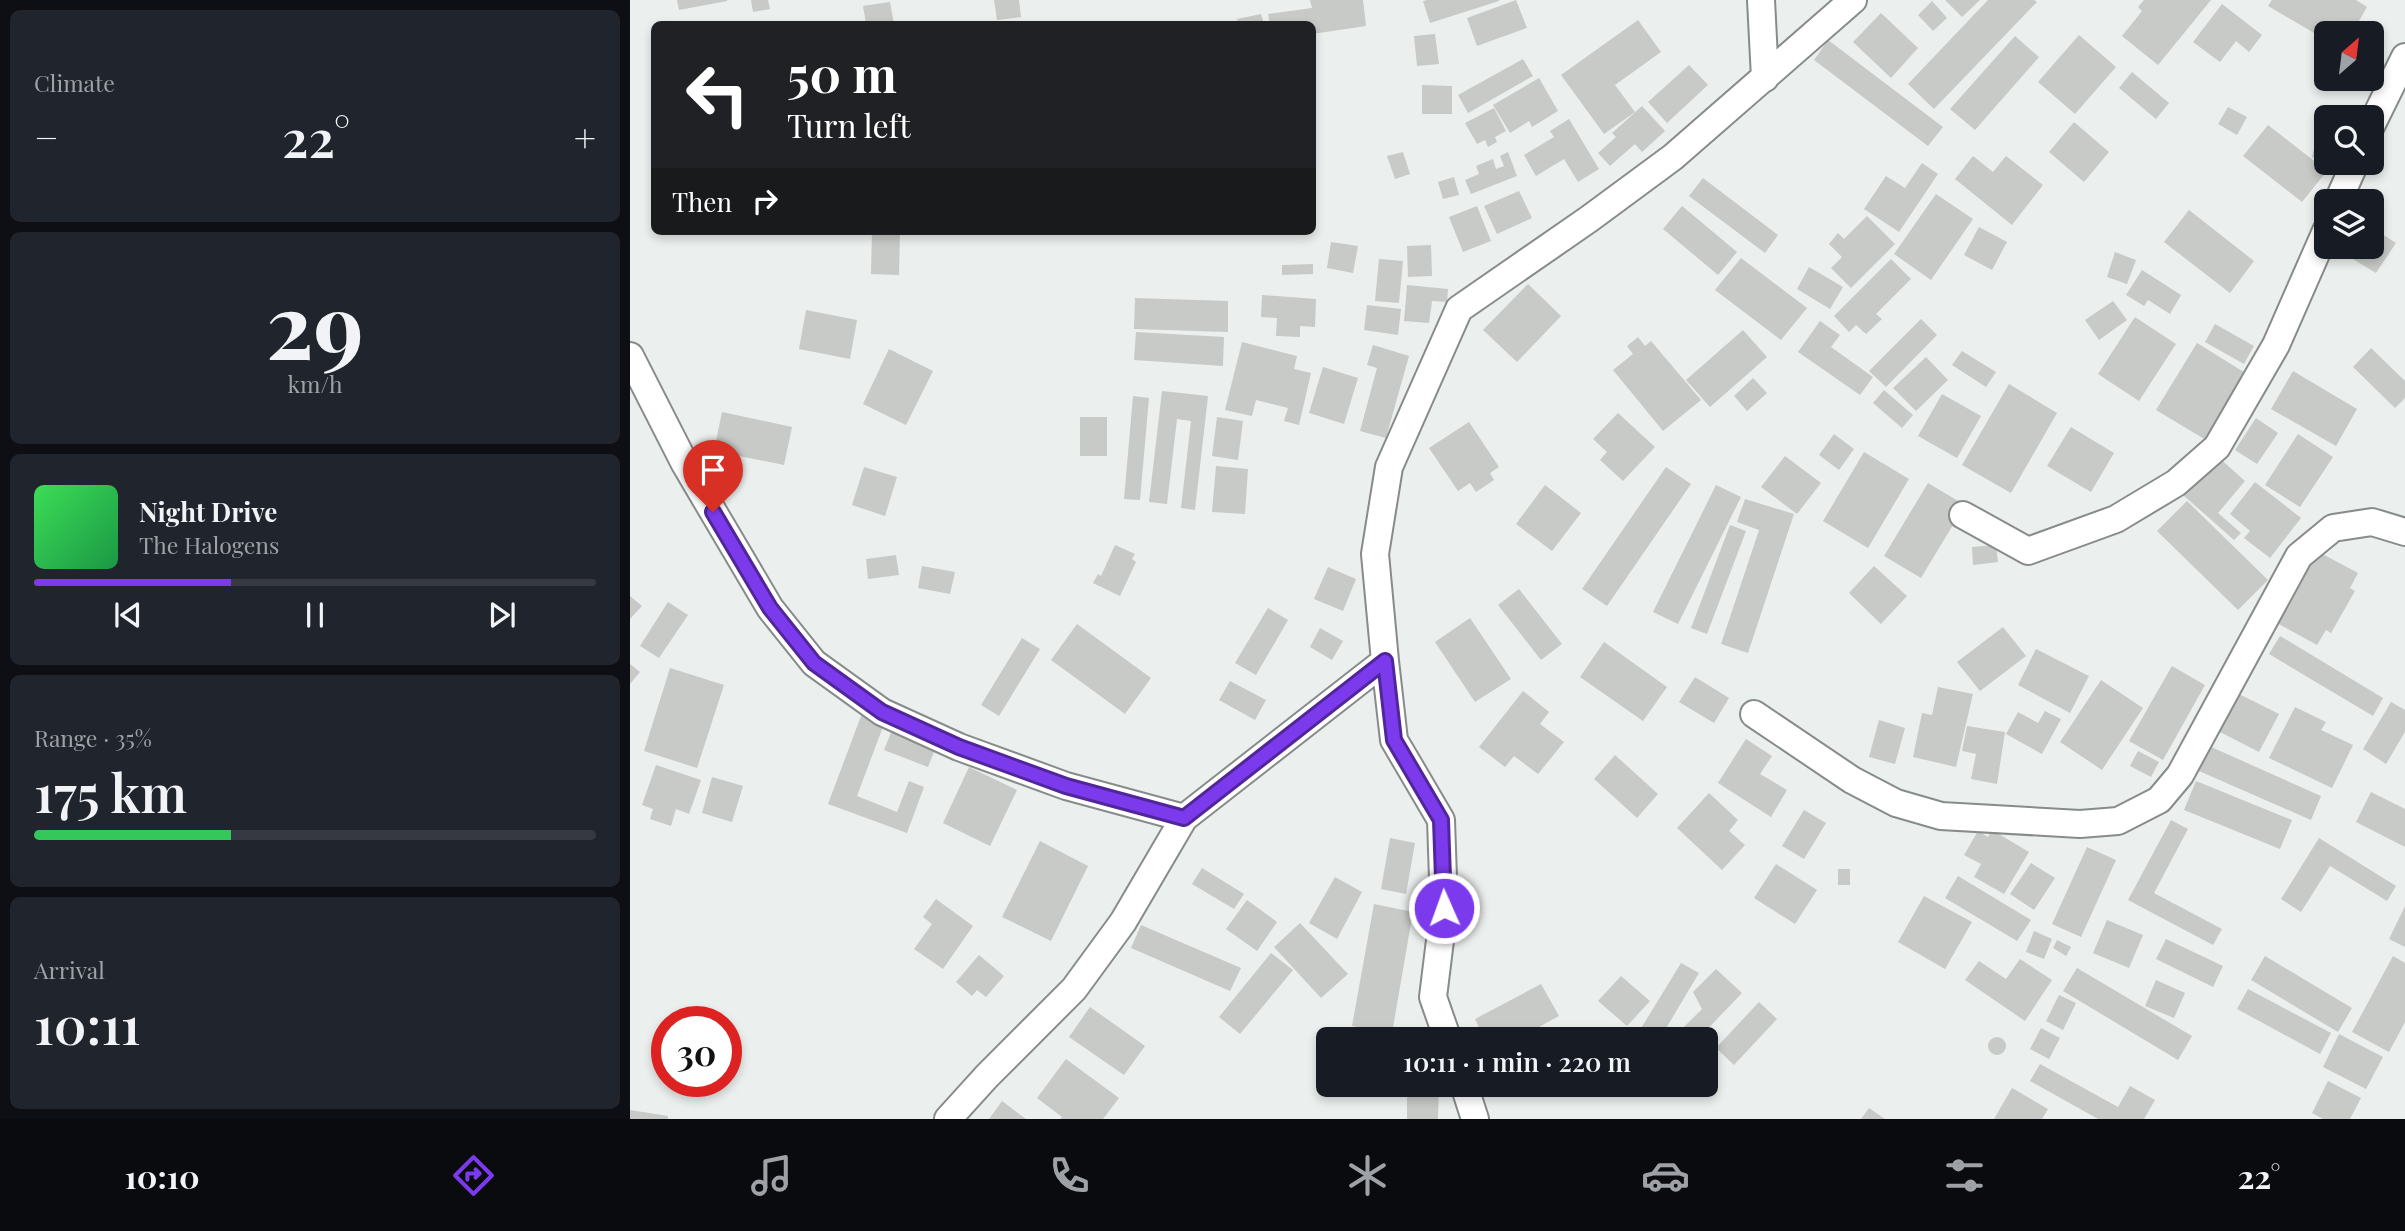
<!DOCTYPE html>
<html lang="en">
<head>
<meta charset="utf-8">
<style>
	:root { --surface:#171b24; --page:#20242c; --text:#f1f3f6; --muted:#9ea1a6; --line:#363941; --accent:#7c3aed }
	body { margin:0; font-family:"Playfair Display",serif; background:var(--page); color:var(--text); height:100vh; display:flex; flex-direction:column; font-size:26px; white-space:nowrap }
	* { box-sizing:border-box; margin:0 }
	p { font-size:23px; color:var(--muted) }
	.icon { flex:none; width:38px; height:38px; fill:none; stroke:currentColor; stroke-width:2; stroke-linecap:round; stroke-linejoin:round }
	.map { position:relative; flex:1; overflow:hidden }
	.panel { display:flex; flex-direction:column; gap:10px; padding:10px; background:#0d0f14; width:630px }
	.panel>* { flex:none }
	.top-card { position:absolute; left:21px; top:21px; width:665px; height:214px; border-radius:10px; box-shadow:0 4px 10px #0003; background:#202124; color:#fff; overflow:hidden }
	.needle { width:46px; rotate:28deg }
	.controls { position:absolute; left:1684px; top:21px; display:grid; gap:14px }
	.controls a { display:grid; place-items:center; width:70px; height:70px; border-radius:10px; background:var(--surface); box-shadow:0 4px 10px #0003; font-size:35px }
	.speed { position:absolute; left:21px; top:1006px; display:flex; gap:14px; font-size:35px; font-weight:700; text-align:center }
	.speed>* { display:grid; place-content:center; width:91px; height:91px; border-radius:50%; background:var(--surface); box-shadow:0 4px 10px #0003; line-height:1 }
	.speed .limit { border:10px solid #d22; background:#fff; color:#111 }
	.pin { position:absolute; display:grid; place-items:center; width:60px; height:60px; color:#fff; margin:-72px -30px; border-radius:50% 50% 50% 0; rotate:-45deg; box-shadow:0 0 7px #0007 }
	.pin .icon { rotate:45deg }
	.me { position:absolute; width:77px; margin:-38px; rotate:358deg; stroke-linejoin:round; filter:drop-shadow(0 0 5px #0008) }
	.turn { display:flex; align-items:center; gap:24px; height:147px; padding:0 21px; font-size:32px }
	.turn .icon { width:91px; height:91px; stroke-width:2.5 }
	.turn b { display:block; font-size:49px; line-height:60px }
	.then { display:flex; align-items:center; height:66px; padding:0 21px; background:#0003; gap:14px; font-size:26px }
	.big { font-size:52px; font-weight:600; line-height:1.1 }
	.panel .tile { flex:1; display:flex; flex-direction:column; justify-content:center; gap:10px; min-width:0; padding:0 24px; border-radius:10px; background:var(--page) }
	.panel .dial { align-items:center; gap:0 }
	.dial b { font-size:91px; line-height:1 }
	.song { display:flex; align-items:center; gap:21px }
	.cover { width:84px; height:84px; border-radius:10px; background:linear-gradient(135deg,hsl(130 70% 55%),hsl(140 70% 35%)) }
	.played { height:7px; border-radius:4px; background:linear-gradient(90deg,var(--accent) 35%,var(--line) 35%) }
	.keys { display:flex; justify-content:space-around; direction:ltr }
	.heat { display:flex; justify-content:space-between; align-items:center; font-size:38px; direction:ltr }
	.charge { height:10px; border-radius:5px; background:linear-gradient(90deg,#34c759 35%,var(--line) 0) }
	.trip { position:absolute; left:686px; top:1027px; width:402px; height:70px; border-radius:10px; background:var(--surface); box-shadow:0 4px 10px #0003; font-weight:600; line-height:70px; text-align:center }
	.tabs { display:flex; height:112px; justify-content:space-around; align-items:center; background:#090b0e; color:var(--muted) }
	.tabs .icon { width:49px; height:49px }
	.tabs .on { color:var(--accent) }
	.tabs b { font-size:32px; color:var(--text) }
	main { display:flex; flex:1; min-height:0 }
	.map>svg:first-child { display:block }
	.building { fill:#c7cac7 }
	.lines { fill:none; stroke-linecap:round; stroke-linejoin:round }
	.minor-casing { stroke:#878b8a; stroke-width:30 }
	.minor { stroke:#fff; stroke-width:26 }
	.route-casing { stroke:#51269a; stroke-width:18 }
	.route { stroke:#7c3aed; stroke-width:12 }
</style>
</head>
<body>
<main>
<section class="panel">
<div class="tile"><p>Climate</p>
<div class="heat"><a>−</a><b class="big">22°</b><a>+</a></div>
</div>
<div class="tile dial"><b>29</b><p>km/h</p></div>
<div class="tile">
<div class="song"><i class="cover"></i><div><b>Night Drive</b><p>The Halogens</p></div></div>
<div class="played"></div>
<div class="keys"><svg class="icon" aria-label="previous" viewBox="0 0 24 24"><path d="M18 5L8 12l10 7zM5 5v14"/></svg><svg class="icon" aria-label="pause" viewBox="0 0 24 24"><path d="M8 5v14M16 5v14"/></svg><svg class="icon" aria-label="next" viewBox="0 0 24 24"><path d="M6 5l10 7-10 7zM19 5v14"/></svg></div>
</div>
<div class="tile"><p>Range · 35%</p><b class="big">175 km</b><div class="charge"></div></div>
<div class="tile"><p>Arrival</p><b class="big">10:11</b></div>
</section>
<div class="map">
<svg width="1775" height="1119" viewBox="0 0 1775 1119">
	<rect width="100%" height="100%" fill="#ebefee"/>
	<path class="building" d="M47 0H97V1L49 10Z
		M121 0H138L140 9 123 12Z
		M364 0H389L391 17 367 20Z
		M680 0H733L736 26 682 34V24H640L638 14 682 8Z
		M797 0H869V1L800 23 793 1Z
		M886 0 897 28 847 46 837 18Z
		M1315 0H1350L1332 17Z
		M1358 0H1404L1407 2 1304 109 1278 84Z
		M1514 0H1581L1528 65 1492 36 1512 11 1508 7Z
		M1642 0H1726L1737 7 1722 33H1696V40L1638 6Z
		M1302 1 1317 18 1303 31 1288 15Z
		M260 2 264 24H236L233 6Z
		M1592 4 1632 35 1619 52 1606 41 1590 62 1563 42Z
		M1251 13 1288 48 1261 78 1223 42Z
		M631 14 634 24H609L607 19Z
		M1008 20 1031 52 985 85 1005 112 974 134 931 75Z
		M805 34 809 64 787 66 784 36Z
		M1449 35 1486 67 1445 114 1408 82Z
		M1385 36 1409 57 1345 130 1320 109Z
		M1198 40 1313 127 1298 146 1184 60Z
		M893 59 903 76 838 113 828 95Z
		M1059 65 1078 85 1037 123 1018 102Z
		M1502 72 1539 103 1526 119 1489 88Z
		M909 78 928 111 902 127 899 121 880 133 863 105Z
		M792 85 822 86V114H792Z
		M1012 106 1035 131 1012 152 1005 144 980 166 968 153 986 137 982 133Z
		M1598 107 1617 117 1607 135 1588 124Z
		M864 108 876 131 865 137 867 142 858 147 855 140 847 144 835 123Z
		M939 119 969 169 948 182 934 159 906 176 894 155 924 137 920 131Z
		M1444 122 1479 152 1454 182 1419 152Z
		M1638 125 1697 171 1672 202 1613 156Z
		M1686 142 1696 145V161L1682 157Z
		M773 152 780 174 765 179 757 156Z
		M878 152 887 176 841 194 835 180 849 174 846 166 863 159 866 169 874 166 870 156Z
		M1343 156 1363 172 1376 156 1413 185 1382 225 1325 179Z
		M1292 163 1308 174 1269 232 1234 209 1256 176 1275 188Z
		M824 177 829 195 813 199 808 182Z
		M1073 178 1148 235 1135 253 1059 196Z
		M889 191 902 218 867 234 854 206Z
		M1306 194 1343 219 1301 280 1264 254Z
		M847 206 861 241 833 252 819 217Z
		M1052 206 1107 252 1088 275 1033 229Z
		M1559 210 1624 261 1600 293 1534 242Z
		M1237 216 1265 244 1221 288 1201 268 1212 257 1199 244 1208 233 1214 239Z
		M1349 227 1377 242 1362 270 1334 255Z
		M1741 227 1766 243 1746 273 1713 253 1717 247H1741Z
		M242 231H270L269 275 241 274Z
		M701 242 728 246 723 273 697 268Z
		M801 245 802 276 778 277 777 246Z
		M1485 252 1506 260 1497 284 1477 277Z
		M1111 258 1177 308 1151 340 1085 290Z
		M749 259 773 261 769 303 745 301Z
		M1261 259 1281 279 1246 314 1252 319 1236 334 1226 325 1219 332 1204 316Z
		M683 264V274L652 275V265Z
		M1179 267 1213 287 1200 309 1167 289Z
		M1512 270 1551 295 1540 314 1518 300 1514 306 1496 295Z
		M898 284 931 316 887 362 853 330Z
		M777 285 818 289 817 302 802 301 799 323 774 321Z
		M632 295 686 299 685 327 670 326V337L646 336 647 318 631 317Z
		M505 298 598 301V332L504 329Z
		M1483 301 1497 320 1469 340 1455 320Z
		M737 305 771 309 768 335 734 330Z
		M176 310 227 320 220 359 169 349Z
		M1505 317 1546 344 1509 401 1468 374Z
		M1291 319 1307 335 1256 387 1239 371Z
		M1190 321 1210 335 1201 347 1243 377 1230 395 1168 352Z
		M1585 324 1624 346 1614 364 1575 342Z
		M1113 330 1137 357 1080 407 1056 380Z
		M506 332 594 337 593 366 504 360Z
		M1008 337 1015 346 1021 341 1071 400 1033 431 983 370 1003 354 997 346Z
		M612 342 667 356 664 369 681 373 669 425 654 421 658 408 626 400 622 416 595 410Z
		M1567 343 1617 374 1576 440 1526 410Z
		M743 345 779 356 756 438 730 431 747 368 737 365Z
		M1741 348 1775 381V398L1765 408 1723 367Z
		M259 349 303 371 276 425 233 404Z
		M1332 351 1366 372 1356 387 1322 365Z
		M1296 357 1318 380 1286 411 1263 388Z
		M693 367 728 378 714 424 679 413Z
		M1663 371 1727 409 1706 446 1641 409Z
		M1123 378 1137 393 1117 411 1104 396Z
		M1379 384 1427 413 1381 493 1332 465Z
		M1254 390 1283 415 1272 428 1243 403Z
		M532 391 578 396 565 510 551 508 561 421 547 419 537 504 519 502Z
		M1312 394 1351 416 1327 458 1288 436Z
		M503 396 519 398 510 500 494 499Z
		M92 412 162 427 154 465 84 451Z
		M988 413 1025 447 993 481 970 460 977 452 963 439Z
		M450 417H477V456H450Z
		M587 417 613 421 608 460 582 456Z
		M1626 418 1648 433 1627 464 1605 450Z
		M839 422 869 467 860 473 864 480 846 492 840 483 828 491 799 448Z
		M1441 427 1484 453 1461 492 1417 466Z
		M1204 434 1224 449 1209 470 1189 455Z
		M1668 434 1703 457 1670 507 1635 485Z
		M1234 452 1279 479 1238 548 1193 521Z
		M1155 456 1191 483 1167 514 1131 487Z
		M1587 456 1615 481 1588 513 1611 533 1604 540 1553 495Z
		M586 466 618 469 615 514 582 512Z
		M234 467 267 477 255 516 222 505Z
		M1036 467 1061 484 977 606 952 589Z
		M1625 482 1671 518 1640 558 1614 538 1620 531 1600 514Z
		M1298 483 1335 505 1291 578 1254 556Z
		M915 485 951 513 922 551 886 524Z
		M1086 485 1111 497 1048 624 1023 612Z
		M1115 499 1164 514 1118 653 1091 644 1129 530 1107 522Z
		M1557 501 1638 580 1608 610 1527 531Z
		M1100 525 1116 531 1077 634 1061 628Z
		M485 545 505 554 502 559 506 562 490 596 463 583 468 574 471 576Z
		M1366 545 1368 562 1343 565 1342 547Z
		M1685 550 1728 573 1720 588 1725 591 1701 633 1696 630 1687 645 1645 622Z
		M266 555 269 575 238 579 236 559Z
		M292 566 325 572 320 594 288 588Z
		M1244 566 1277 596 1251 624 1219 593Z
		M698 567 726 579 713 611 684 599Z
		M889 589 932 644 911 660 868 605Z
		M0 596 12 606 0 619Z
		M38 602 58 615 29 658 10 646Z
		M638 608 658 620 626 675 605 663Z
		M840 618 881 679 845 702 805 642Z
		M447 624 521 678 495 714 421 660Z
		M1373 627 1396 656 1350 691 1327 662Z
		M690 628 713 641 702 660 680 647Z
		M1650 636 1753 698 1743 716 1639 654Z
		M392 638 410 649 369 716 351 705Z
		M974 642 1037 687 1013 721 950 677Z
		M1406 649 1459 676 1440 713 1388 685Z
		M0 664 10 672 0 684Z
		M1542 666 1575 685 1533 760 1499 741Z
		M40 668 94 685 67 768 14 751Z
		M1065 677 1099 698 1084 723 1049 702Z
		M1471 680 1513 708 1472 770 1430 742Z
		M600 681 636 700 625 720 589 700Z
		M1308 687 1343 694 1326 767 1283 757 1292 713 1302 715Z
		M893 691 919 712 910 724 934 742 908 774 884 756 875 767 849 747Z
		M1607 693 1649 714 1629 752 1588 731Z
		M1761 702 1775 710V732L1756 764 1733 749Z
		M1665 707 1696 722 1691 730 1723 745 1702 788 1639 758Z
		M1415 711 1431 719 1412 754 1376 734 1388 712 1408 723Z
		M231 716 254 724 227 796 267 812 279 781 294 787 277 833 198 804Z
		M1249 720 1275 728 1265 764 1239 757Z
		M264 725 308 742 298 767 254 750Z
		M1337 726 1375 732 1367 784 1341 779 1346 754 1332 751Z
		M1116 739 1142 756 1130 774 1157 790 1141 817 1088 783Z
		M1579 746 1691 796 1681 820 1569 771Z
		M1508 751 1529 762 1521 777 1500 766Z
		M985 755 1028 794 1007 818 964 779Z
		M26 765 71 780 59 814 46 809 41 826 20 819 23 809 12 805Z
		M339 767 387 790 360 846 313 823Z
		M82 777 113 786 102 822 72 813Z
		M1566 781 1662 820 1650 849 1554 810Z
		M1741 792 1775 809V847L1726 822Z
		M1079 793 1108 820 1099 831 1115 845 1092 870 1047 828Z
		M1174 810 1196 823 1174 859 1152 846Z
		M1541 820 1558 829 1524 893 1592 929 1583 945 1498 900Z
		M1362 830 1399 852 1374 894 1344 877 1351 864 1334 855 1348 831 1358 837Z
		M760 838 785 843 776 894 751 889Z
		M1689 838 1766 886 1757 901 1700 866 1671 912 1651 899Z
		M410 841 458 866 421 941 372 917Z
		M1457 847 1486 860 1451 937 1422 924Z
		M1401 863 1425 878 1404 910 1380 894Z
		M1146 864 1187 890 1165 924 1124 898Z
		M572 868 614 894 604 909 562 884Z
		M1208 869H1220V885H1208Z
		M1328 876 1401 920 1387 941 1315 898Z
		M705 877 732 892 707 939 679 923Z
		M1294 896 1342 922 1315 969 1268 942Z
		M306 899 343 926 313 969 284 949 302 924 293 917Z
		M617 900 647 922 627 951 596 929Z
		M744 904 783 912 762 1033 722 1026Z
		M1775 906V947L1759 939Z
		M1477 920 1513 935 1499 968 1463 953Z
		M670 923 718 974 691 998 644 947Z
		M511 925 611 968 600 991 501 948Z
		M1404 931 1422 939 1414 959 1396 952Z
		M1536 939 1593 966 1583 987 1526 959Z
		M1427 940 1441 947 1436 956 1423 948Z
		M641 953 663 970 610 1034 589 1017Z
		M349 955 374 976 356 997 347 990 342 996 326 982Z
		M1635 956 1722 1008 1708 1032 1621 980Z
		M1763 956 1775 963V1022L1759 1052 1722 1032Z
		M1390 959 1422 980 1395 1021 1335 980 1349 961 1376 979Z
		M1051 963 1069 973 1029 1040H1026L1010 1030Z
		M1447 968 1562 1036 1548 1060 1433 991Z
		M1086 969 1112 993 1067 1040H1061L1048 1033 1072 1009 1063 992Z
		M991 976 1020 1001 997 1026 968 1001Z
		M1526 980 1555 993 1544 1018 1515 1006Z
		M911 984 929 1016 891 1037 892 1040H855L845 1019Z
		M1618 989 1701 1033 1690 1054 1607 1009Z
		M1429 995 1446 1003 1433 1030 1416 1021Z
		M1129 1002 1147 1019 1104 1065 1086 1048Z
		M460 1007 515 1046 494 1075 439 1037Z
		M1411 1028 1430 1038 1419 1059 1400 1049Z
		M1709 1034 1753 1057 1736 1089 1693 1067Z
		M1358 1046a9 9 0 1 1 18 0a9 9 0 1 1-18 0Z
		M436 1059 489 1098 473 1119H430L432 1117 407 1098Z
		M1410 1064 1488 1107 1500 1086 1525 1100 1514 1119H1468L1400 1081Z
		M1698 1081 1731 1098 1720 1119H1693L1682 1113Z
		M777 1085H809L808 1119H777Z
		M1382 1088 1418 1109 1412 1119H1364Z
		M372 1101 396 1119H359Z
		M1239 1108 1255 1119H1231Z
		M0 1110 38 1116V1119H0Z"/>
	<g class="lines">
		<defs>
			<path id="minor" d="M1131 0 1135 78
				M1741 126 1775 57
				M1708 201 1725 163
				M0 356 55 464 140 608 184 663 252 712 329 747 436 786 554 818
				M1333 515 1398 551 1486 519 1546 483 1587 447 1646 345 1696 231
				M1124 714 1222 780 1266 803 1311 816 1450 824 1488 821 1529 800 1550 775 1669 556 1703 528 1742 522 1775 532
				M818 1040 803 997 814 908 811 820 764 740 755 661 745 554 759 467 829 309 959 219 1043 157 1223 0
				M834 1085 845 1119
				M318 1119 357 1076 444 989 493 922 554 818 755 661"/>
		</defs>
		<use href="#minor" class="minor-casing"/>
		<use href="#minor" class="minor"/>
	</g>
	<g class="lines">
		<defs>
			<path id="route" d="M83 512 140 608 184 663 252 712 329 747 436 786 554 818 755 661 764 740 811 820 814 908"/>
		</defs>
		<use href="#route" class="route-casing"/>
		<use href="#route" class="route"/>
	</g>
</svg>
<div class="controls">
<a><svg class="needle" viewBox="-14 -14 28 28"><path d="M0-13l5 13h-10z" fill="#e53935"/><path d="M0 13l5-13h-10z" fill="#9ea1a6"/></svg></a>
<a><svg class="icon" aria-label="search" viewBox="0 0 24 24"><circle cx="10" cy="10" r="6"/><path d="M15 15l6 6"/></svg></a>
<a><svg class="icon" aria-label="layers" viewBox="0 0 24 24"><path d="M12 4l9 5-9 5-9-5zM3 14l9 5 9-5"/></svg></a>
</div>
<div class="speed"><div class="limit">30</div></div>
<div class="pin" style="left:83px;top:512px;background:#d93025"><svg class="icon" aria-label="arrive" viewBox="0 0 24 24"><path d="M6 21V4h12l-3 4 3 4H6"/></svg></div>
<svg class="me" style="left:814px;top:908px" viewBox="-20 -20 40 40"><circle r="17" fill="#7c3aed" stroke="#fff" stroke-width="3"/><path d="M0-11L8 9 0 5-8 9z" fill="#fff"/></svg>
<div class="trip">10:11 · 1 min · 220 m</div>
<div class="top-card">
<div class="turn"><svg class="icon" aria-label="left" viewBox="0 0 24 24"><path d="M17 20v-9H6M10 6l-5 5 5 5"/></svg><div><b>50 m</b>Turn left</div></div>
<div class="then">Then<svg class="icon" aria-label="right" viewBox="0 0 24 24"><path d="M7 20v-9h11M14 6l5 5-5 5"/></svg></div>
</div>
</div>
</main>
<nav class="tabs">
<b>10:10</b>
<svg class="icon on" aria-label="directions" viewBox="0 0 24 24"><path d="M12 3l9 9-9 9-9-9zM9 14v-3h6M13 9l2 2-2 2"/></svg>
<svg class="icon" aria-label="music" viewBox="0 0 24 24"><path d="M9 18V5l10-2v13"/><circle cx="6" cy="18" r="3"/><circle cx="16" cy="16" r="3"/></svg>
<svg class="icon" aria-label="phone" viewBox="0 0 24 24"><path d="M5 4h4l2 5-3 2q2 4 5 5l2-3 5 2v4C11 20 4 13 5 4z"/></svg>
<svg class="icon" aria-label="climate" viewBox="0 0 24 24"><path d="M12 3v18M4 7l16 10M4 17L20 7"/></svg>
<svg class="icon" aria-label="car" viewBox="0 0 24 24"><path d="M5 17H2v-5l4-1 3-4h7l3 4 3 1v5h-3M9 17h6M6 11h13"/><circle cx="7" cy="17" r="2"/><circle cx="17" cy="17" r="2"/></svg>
<svg class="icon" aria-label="filters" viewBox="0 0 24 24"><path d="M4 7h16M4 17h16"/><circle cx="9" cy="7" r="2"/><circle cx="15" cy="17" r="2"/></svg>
<b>22°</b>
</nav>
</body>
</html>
